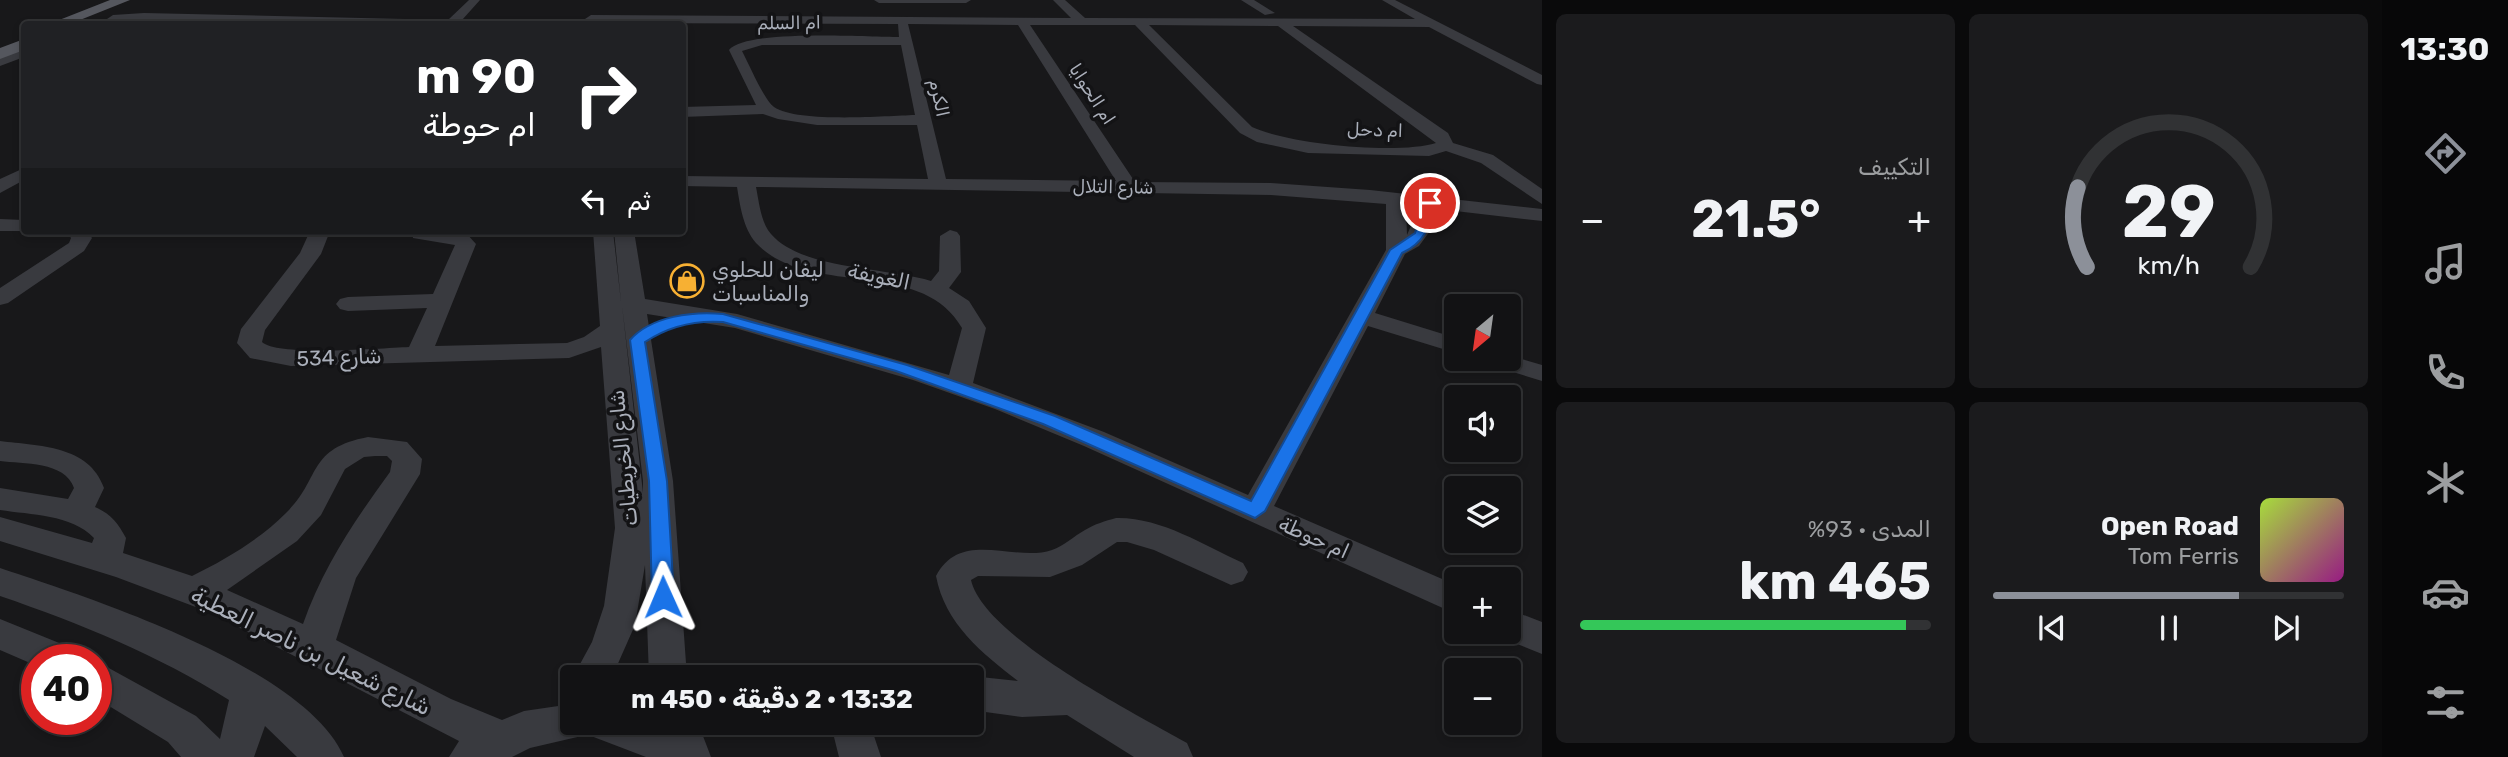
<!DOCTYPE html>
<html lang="ar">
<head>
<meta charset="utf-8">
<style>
	:root { --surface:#121214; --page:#1b1b1d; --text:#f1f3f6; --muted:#9c9ea0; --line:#313234; --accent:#8c9099 }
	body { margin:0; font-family:Rubik,Cairo,sans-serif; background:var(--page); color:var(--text); direction:rtl; height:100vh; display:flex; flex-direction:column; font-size:26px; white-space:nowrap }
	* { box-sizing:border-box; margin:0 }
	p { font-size:23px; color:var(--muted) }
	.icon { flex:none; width:38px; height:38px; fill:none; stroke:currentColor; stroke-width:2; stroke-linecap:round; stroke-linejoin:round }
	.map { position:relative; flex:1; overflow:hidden; direction:ltr }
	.side { display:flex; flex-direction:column; gap:14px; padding:14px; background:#0a0a0b; width:840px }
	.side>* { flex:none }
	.top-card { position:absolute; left:21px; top:21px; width:665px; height:214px; border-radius:7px; box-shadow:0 4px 10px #0003,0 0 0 2px var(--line); direction:rtl; background:#202124; color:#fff; overflow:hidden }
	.needle { width:46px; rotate:209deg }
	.fabs { position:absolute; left:1444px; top:294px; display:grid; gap:14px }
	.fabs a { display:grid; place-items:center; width:77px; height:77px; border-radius:7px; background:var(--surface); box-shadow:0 4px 10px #0003,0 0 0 2px var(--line); font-size:35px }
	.speed { position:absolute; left:21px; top:644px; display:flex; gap:14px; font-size:35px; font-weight:700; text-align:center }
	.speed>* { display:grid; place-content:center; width:91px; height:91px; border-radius:50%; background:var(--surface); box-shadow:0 4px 10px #0003,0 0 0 2px var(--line); line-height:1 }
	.speed .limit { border:10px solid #d22; background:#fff; color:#111 }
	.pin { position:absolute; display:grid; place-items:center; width:60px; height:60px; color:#fff; margin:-30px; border:4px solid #fff; border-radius:50%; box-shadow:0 2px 7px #0007 }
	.me { position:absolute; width:77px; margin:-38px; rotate:359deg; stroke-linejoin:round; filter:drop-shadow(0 0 5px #0008) }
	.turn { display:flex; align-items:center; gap:24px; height:147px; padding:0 35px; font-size:32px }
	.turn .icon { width:91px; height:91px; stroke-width:2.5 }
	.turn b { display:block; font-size:49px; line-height:60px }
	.then { display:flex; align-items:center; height:66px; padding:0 35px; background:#0003; gap:14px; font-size:26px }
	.big { font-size:52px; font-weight:700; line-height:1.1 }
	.side .widget { flex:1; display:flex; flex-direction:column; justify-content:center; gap:10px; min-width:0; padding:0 24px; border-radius:10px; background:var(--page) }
	.side .dial { align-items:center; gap:0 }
	.dial svg { height:182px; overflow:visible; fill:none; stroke:var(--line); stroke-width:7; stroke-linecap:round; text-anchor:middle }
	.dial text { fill:var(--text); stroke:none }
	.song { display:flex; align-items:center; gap:21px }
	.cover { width:84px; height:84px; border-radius:10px; background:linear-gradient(135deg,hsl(80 70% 55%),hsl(310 70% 35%)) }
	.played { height:7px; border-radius:4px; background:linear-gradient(90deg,var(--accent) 70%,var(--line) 70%) }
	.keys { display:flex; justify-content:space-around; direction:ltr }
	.heat { display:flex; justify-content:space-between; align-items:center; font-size:38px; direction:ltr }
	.charge { height:10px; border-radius:5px; background:linear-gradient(90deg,#34c759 93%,var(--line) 0) }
	.side .tiles { flex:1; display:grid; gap:14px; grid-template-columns:repeat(2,1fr) }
	.trip { position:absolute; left:560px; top:665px; width:424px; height:70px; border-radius:7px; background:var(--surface); box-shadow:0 4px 10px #0003,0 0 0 2px var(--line); font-weight:700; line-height:70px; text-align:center; direction:rtl }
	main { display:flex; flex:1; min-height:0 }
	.dock { display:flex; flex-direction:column; width:126px; justify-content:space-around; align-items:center; background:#070708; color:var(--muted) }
	.dock .icon { width:49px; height:49px }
	.dock .current { color:var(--accent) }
	.dock b { font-size:32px; color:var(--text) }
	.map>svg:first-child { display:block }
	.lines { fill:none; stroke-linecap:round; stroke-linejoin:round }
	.minor { fill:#393a3f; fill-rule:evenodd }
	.major { fill:#55575e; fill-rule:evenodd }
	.route { fill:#1a73e8; stroke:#114b97; stroke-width:2 }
	.labels { text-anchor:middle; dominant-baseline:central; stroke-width:7; stroke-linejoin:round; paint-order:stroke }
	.far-street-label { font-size:18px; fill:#aaafba; stroke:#131315 }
	.poi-label { font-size:21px; fill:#aaafba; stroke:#131315; text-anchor:start }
	.street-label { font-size:21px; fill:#aaafba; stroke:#131315 }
	.near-street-label { font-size:24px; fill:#aaafba; stroke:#131315 }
</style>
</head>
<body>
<main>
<nav class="dock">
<b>13:30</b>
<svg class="icon current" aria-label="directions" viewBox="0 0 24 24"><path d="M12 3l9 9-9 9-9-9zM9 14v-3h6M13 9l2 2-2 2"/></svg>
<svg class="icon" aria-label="music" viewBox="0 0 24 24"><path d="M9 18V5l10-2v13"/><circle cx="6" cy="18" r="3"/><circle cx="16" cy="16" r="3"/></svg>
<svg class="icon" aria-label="phone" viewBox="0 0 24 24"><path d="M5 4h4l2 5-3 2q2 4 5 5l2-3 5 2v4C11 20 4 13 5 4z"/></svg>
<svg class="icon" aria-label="climate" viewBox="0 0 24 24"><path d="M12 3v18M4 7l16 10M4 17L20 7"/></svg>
<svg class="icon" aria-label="car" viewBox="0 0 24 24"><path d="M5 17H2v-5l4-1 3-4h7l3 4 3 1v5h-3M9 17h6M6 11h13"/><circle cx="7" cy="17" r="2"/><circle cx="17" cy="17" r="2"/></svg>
<svg class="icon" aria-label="filters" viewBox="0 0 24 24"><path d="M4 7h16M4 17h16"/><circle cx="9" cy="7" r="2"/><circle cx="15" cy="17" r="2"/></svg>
</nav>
<section class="side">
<div class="tiles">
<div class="widget dial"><svg viewBox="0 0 100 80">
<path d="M14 69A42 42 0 1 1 86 69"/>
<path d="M14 69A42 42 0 0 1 10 34" stroke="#8c9099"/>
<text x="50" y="56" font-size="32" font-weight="700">29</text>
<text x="50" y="72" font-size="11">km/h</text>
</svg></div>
<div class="widget"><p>التكييف</p>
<div class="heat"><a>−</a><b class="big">21.5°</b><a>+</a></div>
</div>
<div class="widget">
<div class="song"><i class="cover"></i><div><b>Open Road</b><p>Tom Ferris</p></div></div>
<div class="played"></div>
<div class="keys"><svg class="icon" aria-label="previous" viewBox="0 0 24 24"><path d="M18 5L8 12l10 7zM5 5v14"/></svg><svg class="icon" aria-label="pause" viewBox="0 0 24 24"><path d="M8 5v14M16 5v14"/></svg><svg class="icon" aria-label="next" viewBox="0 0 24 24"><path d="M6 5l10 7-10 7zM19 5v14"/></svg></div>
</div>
<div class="widget"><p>المدى · 93%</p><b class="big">465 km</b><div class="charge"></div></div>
</div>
</section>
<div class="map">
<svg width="1542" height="757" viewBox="0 0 1542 757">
	<rect width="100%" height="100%" fill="#18181a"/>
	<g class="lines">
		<path class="minor" d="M469 0H480L462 20H475L481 24 144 19 113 23 107 19 113 15 144 13 448 20Z
			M874 0H971L966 3H879Z
			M1053 0H1065L1085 18 1415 19 1382 0H1395L1542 75V85L1537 84 1429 27 1293 26 1448 133 1453 143 1493 155 1542 189V204L1481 163 1446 151 1429 156 1308 153 1257 142 1240 133 1135 25H1030L1135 182 1271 183 1370 190 1542 209V221L1438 209 1430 231 1419 246 1405 254 1375 313 1456 338V353L1368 326 1274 506 1456 585V614L1084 446 995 409 913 380 735 328 647 314 673 481 687 677H649L645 565 635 625 612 677H573L592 642 604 606 615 528 601 347 569 358 291 366 250 358 237 343 241 329 300 253 310 231H330L321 254 265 330 262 342C278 357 383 348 409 347L427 308 348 311 340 309 336 304 340 299 348 297 433 294 455 245 413 238 412 231H460L466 233 476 244 435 346 567 343 584 337 600 326 593 231H613L621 302 614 231H634L645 299 737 314 949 375 962 328C921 256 809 299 756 243 743 228 740 205 737 187L682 186V176L928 179 917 125H817L778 119 763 114 682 117V107L756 105 729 50C746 29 867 37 899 37L898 24 591 23 585 19 591 15 1071 18ZM908 24 1018 25 1116 181 946 179ZM1149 25 1278 26 1436 143C1397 155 1288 144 1252 127ZM762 45H901L915 115C885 116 797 123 774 107 764 100 749 64 742 51ZM756 187 1271 195 1386 204V250L1248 495 1104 432 973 383 986 328 969 301 949 288 961 272 960 236 957 232 950 230 940 236 939 271 931 281C886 267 802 270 771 234 761 223 759 202 756 187ZM1406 206 1419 207 1407 235ZM622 305 643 481V493Z
			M1241 0H1254L1275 13 1265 15Z
			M24 49V57L0 66V57Z
			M24 168V180L0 193V179Z
			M0 219 24 220V231H28H0Z
			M66 231H87L92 238 84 251 8 303 0 305V288L69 243 71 238Z
			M1508 355 1542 365V381L1487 364 1483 359H1508Z
			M368 437 407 442 422 459 420 474 356 578 336 640 451 699 502 720 524 711 572 704V723H698L711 757H646L591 736 588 730 586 735 530 748 512 757H449L459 741 209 612 116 577 0 541V517L92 543 94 538C71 514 31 515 0 510V488L68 499 74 488C65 461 23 464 0 461V441C39 446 89 445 104 488L95 507C111 514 118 523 126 538L123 553 192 576C226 559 259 540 286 513 322 478 306 449 368 437ZM375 456H387L392 461 390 472C355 520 323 567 303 624L227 590 297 541 321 515 345 469 364 457Z
			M1116 518C1161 517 1203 545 1243 563L1248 572 1243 581 1231 585 1154 550 1127 542H1117L1082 565 1050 577 978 576 971 580C984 637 1136 714 1187 743L1193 757H1134L1067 715 1022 717 971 710V677H967L971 676 1018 681C982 653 945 624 936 576 961 528 1015 563 1052 550 1064 546 1074 536 1085 530 1095 524 1105 521 1116 518Z
			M0 568C90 598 305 667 344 757H297L265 726 254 757H181L168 742 96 698V661L196 716 220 739 229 700C158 655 79 623 0 596Z
			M1508 609 1542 622V654L1495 635 1494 632H1508Z
			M0 619 74 649 80 660H37V666L0 650Z
			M835 723H875L873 733 881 757H839L833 733Z"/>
		<path class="major" d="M110 0H130L70 24H49Z
			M24 39V50L0 59V48Z"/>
	</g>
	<path class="route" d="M1430 199 1435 203C1429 226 1426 242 1402 253L1265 511 1255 518 1043 424 896 371 723 322C694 320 669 326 645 342L667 481 674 597 671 603 663 605 656 603 652 597 649 481 630 340C651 316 694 311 723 314L907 365 1055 416 1251 501 1390 250 1415 233 1424 203Z"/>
	<defs>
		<symbol id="shop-ring" viewBox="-11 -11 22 22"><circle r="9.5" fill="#131315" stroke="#f7b033" stroke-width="1.5"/><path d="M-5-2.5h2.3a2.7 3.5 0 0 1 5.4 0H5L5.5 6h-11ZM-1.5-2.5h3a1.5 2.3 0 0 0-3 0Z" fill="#f7b033"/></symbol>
	</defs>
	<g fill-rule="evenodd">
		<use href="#shop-ring" x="668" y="262" width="38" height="38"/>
	</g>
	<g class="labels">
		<g class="far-street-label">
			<text transform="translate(789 23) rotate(-1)">ام السلم</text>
			<text transform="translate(1092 94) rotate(57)">ام الحوايا</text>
			<text transform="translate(939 98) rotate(78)">الكرم</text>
			<text transform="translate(1375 130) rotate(2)">ام دحل</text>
			<text transform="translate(1113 187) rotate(1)">شارع التلال</text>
		</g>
		<g class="poi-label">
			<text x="712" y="269">ليفان للحلوي<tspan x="712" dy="24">والمناسبات</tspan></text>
		</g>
		<g class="street-label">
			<text transform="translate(879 276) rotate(12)">الغويفة</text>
			<text transform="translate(339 357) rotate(-2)">شارع 534</text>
			<text transform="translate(623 458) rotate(-96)">شارع الخريطيات</text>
			<text transform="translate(1314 537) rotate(24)">ام حوطة</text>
		</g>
		<g class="near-street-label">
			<text transform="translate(311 651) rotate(26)">شارع شعيل بن ناصر العطية</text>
		</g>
	</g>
</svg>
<div class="fabs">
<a><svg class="needle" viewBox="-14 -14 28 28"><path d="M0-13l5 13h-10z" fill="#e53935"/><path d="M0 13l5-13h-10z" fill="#9c9ea0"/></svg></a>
<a><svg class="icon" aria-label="sound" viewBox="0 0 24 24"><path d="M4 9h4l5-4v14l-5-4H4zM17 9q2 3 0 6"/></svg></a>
<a><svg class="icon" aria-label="layers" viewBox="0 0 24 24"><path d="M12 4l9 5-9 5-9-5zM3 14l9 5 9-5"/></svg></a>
<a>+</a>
<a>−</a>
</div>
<div class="speed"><div class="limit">40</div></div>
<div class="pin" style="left:1430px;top:203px;background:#d93025"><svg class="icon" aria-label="arrive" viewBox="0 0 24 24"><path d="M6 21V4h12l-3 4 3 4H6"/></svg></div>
<svg class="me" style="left:663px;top:597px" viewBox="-20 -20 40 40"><path d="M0-17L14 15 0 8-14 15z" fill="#1a73e8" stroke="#fff" stroke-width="4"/></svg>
<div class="trip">13:32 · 2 دقيقة · 450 m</div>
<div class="top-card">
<div class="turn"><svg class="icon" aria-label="right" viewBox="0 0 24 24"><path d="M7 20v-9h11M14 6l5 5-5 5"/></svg><div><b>90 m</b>ام حوطة</div></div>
<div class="then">ثم<svg class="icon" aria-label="left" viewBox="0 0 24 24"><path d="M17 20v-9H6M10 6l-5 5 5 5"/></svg></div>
</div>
</div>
</main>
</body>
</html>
